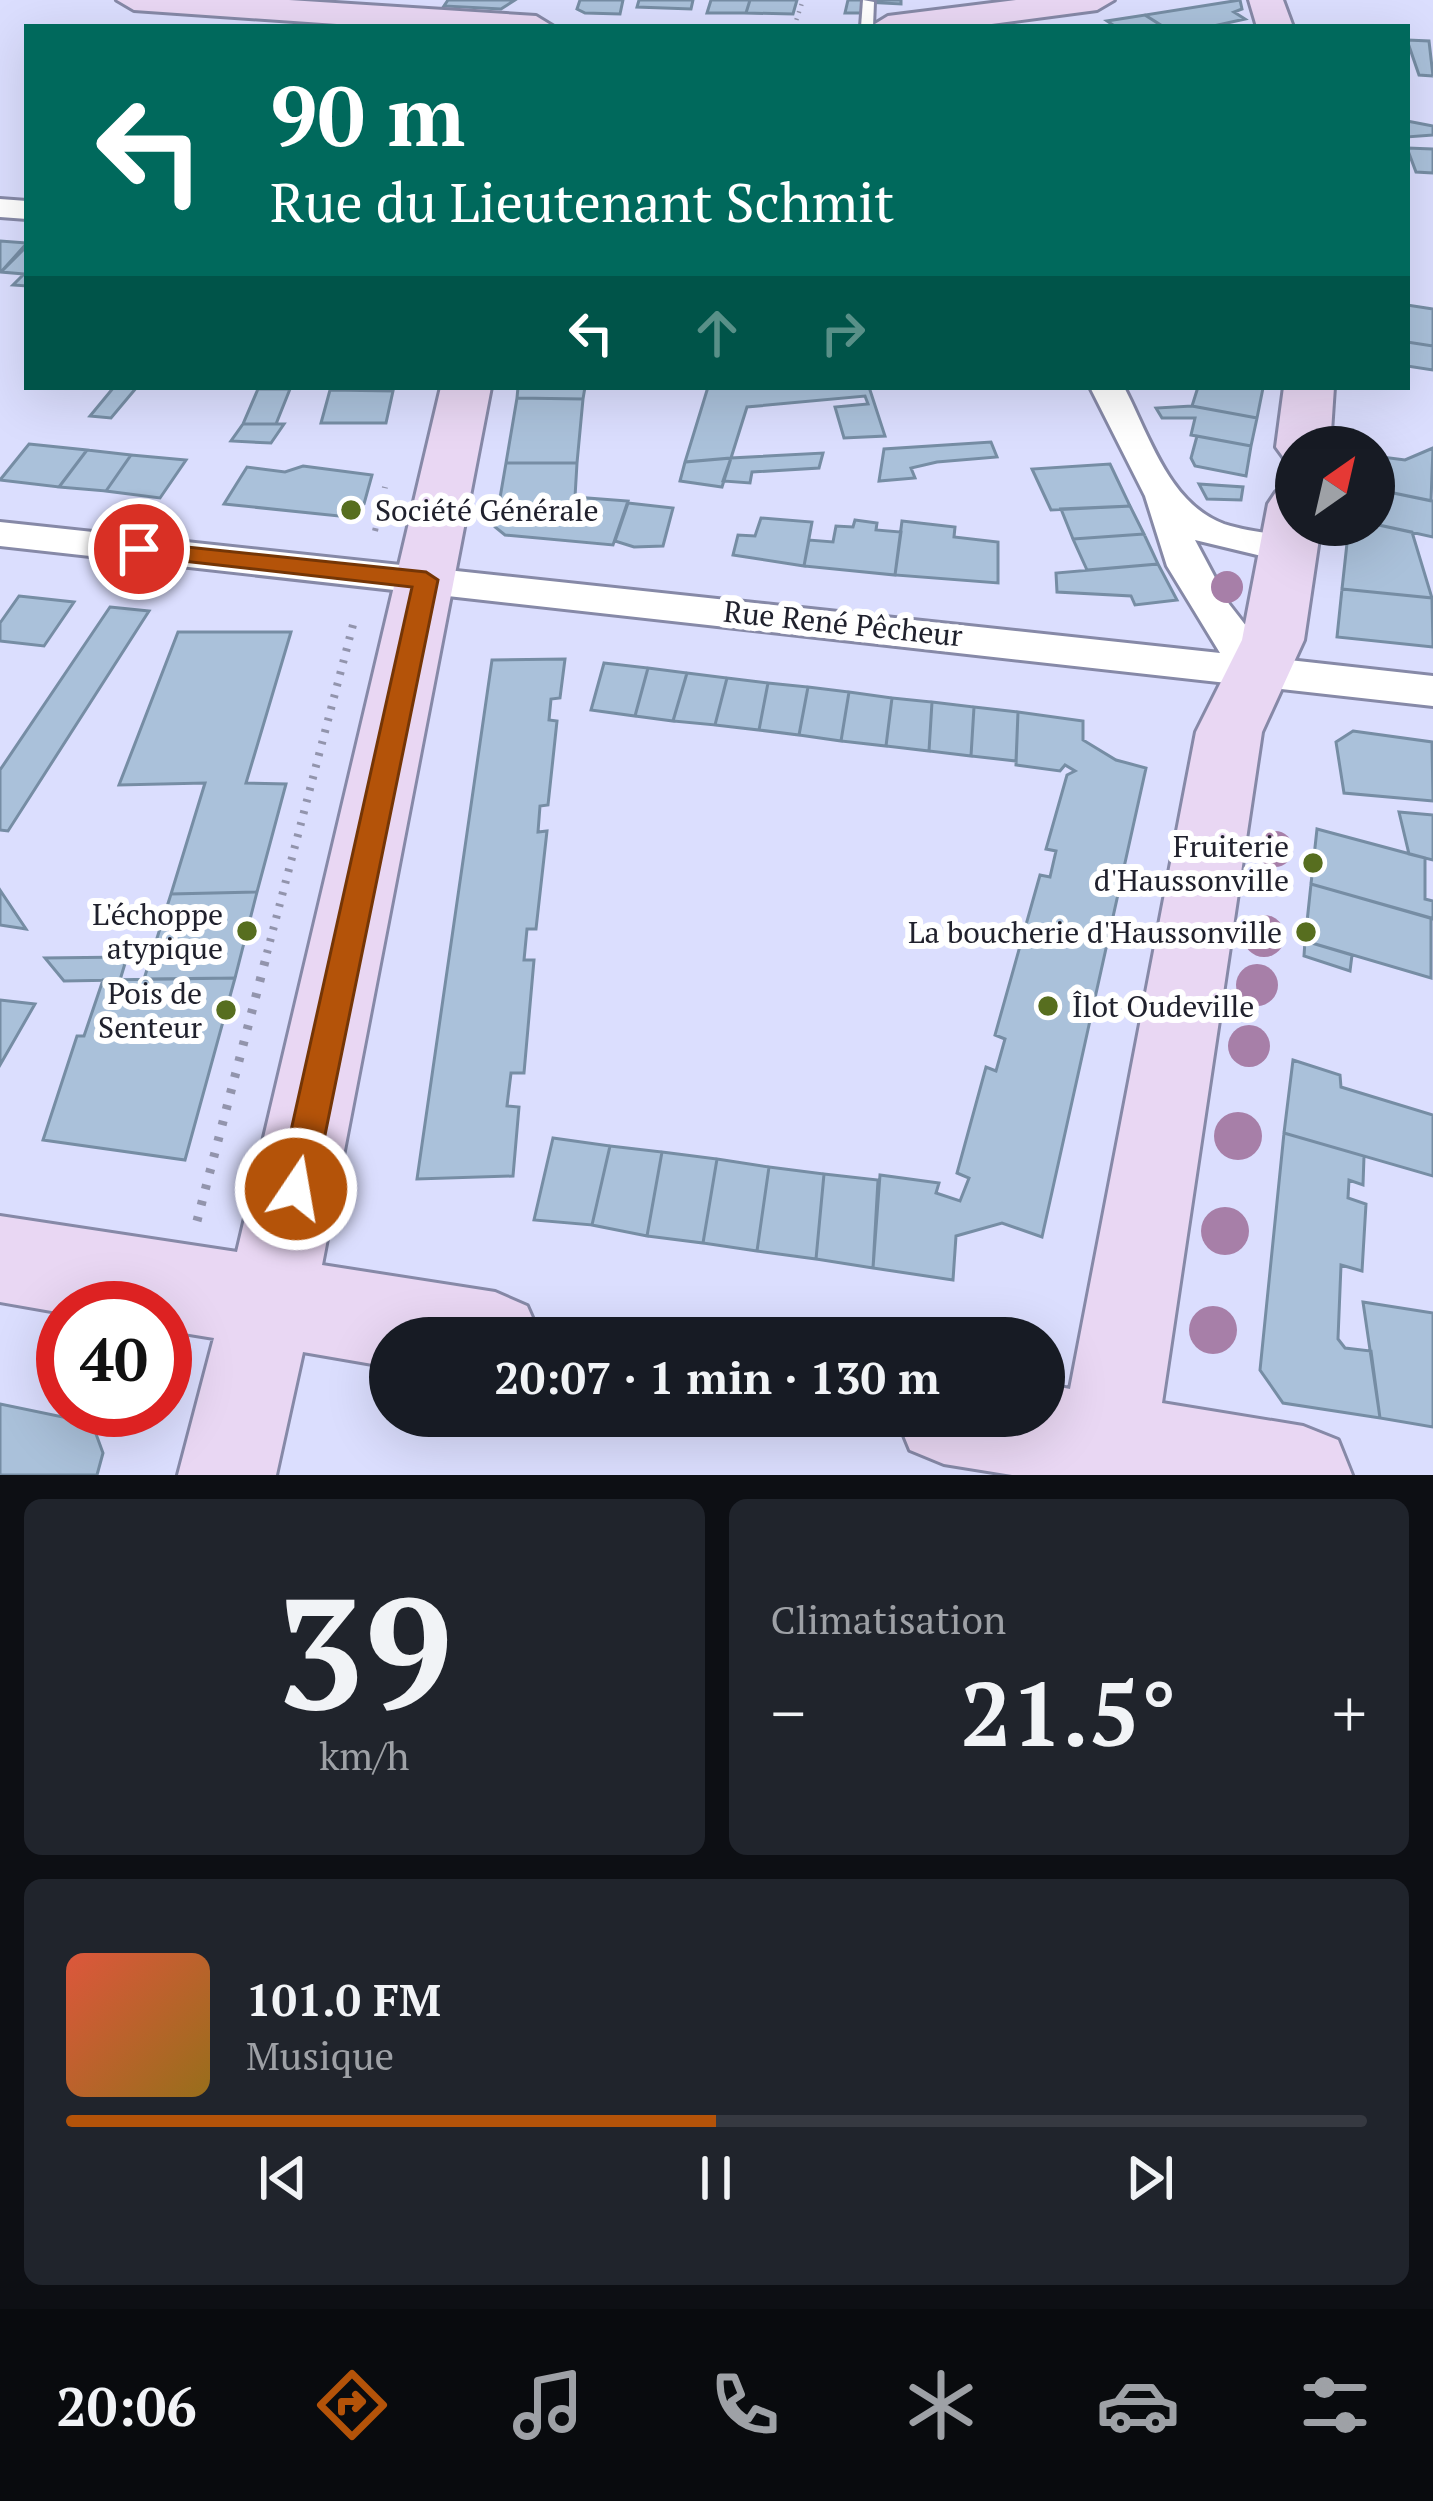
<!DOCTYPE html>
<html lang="fr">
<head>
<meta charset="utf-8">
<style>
	:root { --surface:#171b24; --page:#20242c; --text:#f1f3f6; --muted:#9ea1a6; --line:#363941; --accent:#b45309 }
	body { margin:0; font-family:"PT Serif",serif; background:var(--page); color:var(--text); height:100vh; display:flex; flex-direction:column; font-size:45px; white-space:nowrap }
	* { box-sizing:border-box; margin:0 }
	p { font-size:39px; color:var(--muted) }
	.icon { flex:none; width:66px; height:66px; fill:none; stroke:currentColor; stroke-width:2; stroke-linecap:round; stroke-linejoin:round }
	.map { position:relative; height:1475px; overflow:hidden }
	.sheet { display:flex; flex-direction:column; gap:24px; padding:24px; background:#0d0f14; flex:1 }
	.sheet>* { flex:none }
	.banner { position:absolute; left:24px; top:24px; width:1386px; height:366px; border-radius:0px; box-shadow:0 12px 48px #0002; background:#00695c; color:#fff; overflow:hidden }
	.needle { width:78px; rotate:34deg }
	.tools { position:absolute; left:1275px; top:426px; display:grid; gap:24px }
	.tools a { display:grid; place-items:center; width:120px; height:120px; border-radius:50%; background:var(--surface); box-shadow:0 12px 48px #0002; font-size:60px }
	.speed { position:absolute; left:36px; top:1281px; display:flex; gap:24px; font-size:60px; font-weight:700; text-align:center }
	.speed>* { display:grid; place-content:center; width:156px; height:156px; border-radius:50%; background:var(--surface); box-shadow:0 12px 48px #0002; line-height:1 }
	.speed .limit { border:18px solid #d22; background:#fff; color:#111 }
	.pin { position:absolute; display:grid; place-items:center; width:102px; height:102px; color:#fff; margin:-51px; border:6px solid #fff; border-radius:50%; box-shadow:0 3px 12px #0007 }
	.me { position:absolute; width:132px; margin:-66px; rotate:12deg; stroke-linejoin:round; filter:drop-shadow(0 0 9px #0008) }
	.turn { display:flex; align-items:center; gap:42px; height:252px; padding:0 48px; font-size:54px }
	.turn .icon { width:156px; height:156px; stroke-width:2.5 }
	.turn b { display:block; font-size:84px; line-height:102px }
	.lanes { display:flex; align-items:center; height:114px; padding:0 48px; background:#0003; justify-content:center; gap:60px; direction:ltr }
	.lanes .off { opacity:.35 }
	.big { font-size:90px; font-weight:700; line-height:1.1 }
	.sheet .card { flex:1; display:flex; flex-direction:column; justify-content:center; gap:18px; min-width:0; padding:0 42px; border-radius:18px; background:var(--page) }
	.sheet .dial { align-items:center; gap:0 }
	.dial b { font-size:156px; line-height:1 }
	.song { display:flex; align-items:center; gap:36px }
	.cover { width:144px; height:144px; border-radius:18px; background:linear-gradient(135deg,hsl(10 70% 55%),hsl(40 70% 35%)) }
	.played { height:12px; border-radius:6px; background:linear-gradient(90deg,var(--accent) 50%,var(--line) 50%) }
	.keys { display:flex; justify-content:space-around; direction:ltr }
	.heat { display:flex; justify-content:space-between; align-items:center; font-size:66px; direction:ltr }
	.sheet .tiles { flex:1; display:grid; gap:24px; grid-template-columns:1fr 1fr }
	.card:last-child { grid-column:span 2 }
	.trip { position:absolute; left:369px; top:1317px; width:696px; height:120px; border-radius:60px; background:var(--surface); box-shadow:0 12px 48px #0002; font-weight:700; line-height:120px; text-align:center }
	.tabs { display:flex; height:192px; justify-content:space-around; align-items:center; background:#090b0e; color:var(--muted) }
	.tabs .icon { width:84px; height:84px }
	.tabs .selected { color:var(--accent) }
	.tabs b { font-size:54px; color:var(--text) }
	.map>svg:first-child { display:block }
	.building { fill:#aac1da; stroke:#768da4; stroke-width:3 }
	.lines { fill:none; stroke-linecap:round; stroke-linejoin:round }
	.lane-casing { stroke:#8689a7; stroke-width:6 }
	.street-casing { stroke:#8689a7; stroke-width:6 }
	.secondary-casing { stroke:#8689a7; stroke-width:6 }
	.path-far3 { stroke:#9294ac; stroke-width:4.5; stroke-dasharray:1.5 6; stroke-linecap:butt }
	.path-far2 { stroke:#9294ac; stroke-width:6; stroke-dasharray:3 8; stroke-linecap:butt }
	.path-far1 { stroke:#9294ac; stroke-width:8; stroke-dasharray:3 9; stroke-linecap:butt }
	.path { stroke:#9294ac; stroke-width:9; stroke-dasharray:4.5 12; stroke-linecap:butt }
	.lane { fill:#fff; fill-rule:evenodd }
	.street { fill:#fff; fill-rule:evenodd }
	.secondary { fill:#e9d7f3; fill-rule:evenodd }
	.tree { fill:#a77fa8 }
	.route { fill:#b45309; stroke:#753606; stroke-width:3 }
	.poi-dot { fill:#576e1f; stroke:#fff; stroke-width:4.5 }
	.labels { text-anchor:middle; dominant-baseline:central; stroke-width:12; stroke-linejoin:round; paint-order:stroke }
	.poi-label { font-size:30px; fill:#20212d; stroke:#fff; text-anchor:end }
	.street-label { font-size:30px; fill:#20212d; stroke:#fff }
</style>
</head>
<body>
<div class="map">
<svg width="1433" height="1475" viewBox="0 0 1433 1475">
	<rect width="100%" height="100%" fill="#dbdefe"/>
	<path class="building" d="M448 0H515L501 9 444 6Z
		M580 0H623L620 14 585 13 577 9Z
		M639 0H693L691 9 637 7Z
		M711 0H750L746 13H707Z
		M750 0H797L793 14 746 13Z
		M848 0H901V4L864 2 862 13H845Z
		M1240 0 1242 9 1234 12 1245 19 1209 27H1164L1145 15Z
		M1145 15 1162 26 1116 27 1107 21Z
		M1407 40 1429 41 1433 76 1419 75Z
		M1407 121 1433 126V135L1407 137Z
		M1407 148 1433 149V173L1416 172Z
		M0 241 27 243 1 272H0Z
		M27 246V286L13 285 24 274 1 272Z
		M1407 305 1433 309V346L1407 342Z
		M1407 342 1433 346V370L1407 366Z
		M114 387H137L111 418 90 416Z
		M518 387H585L583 399 517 398Z
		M708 387H869L885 436 844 438 835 407 868 404 865 396 747 407 731 458 685 462Z
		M1198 387 1263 388 1257 418 1192 406Z
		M258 389H290L276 424H243Z
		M330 390 393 391 386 423H321Z
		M517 398 583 399 577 463H506Z
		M1192 406 1257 418 1251 446 1191 435 1195 418H1162L1156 408Z
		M243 424H284L271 443 231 441Z
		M1197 436 1251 446 1246 476 1195 466 1191 458Z
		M991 442 997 457 937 462 911 468 915 478 879 481 884 449Z
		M29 444 87 450 59 487 0 480Z
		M1433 448 1431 501 1374 489V456L1405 460Z
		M87 450 131 455 106 491 59 487Z
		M823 453 819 468 752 472 750 483 723 481 731 458Z
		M131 455 186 460 160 498 106 491Z
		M731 458 722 487 680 481 685 462Z
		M506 463H577L575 497 628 501 613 545 505 535 495 527Z
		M1110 464 1130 506 1051 510 1032 469Z
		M303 466 372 475 364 504 339 516 224 504 247 467 285 472Z
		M1199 484 1243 487 1241 500 1207 499Z
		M1374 489 1433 501V537L1374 524Z
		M628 503 673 508 663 546 634 547 615 541Z
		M1130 506 1144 534 1073 539 1061 509Z
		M761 518 812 522 804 566 733 555 738 535 755 536Z
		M855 520 877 523 876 530 901 532 895 575 804 566 809 540 833 542 836 526 853 527Z
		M902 521 955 527 954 537 998 542V583L895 575Z
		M1374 524 1412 532 1432 598 1342 589 1349 525Z
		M1144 534 1158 564 1087 570 1073 539Z
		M1158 564 1177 600 1135 605 1131 596 1057 592 1056 573Z
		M1342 589 1432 598 1433 647 1337 637Z
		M19 596 74 602 44 646 0 641V623Z
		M110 607 149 611 8 831 0 830V770Z
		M178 632H291L246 783 286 784 257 892 171 894 205 783 119 785Z
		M565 659 560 698 551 699 549 720 557 721 548 805 540 806 538 832 547 831 536 929H527L524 960H534L524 1073H511L507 1106 519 1107 513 1176 417 1179 492 660Z
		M604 663 648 668 635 716 591 710Z
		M648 668 687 673 673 721 635 716Z
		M687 673 727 678 715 725 673 721Z
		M727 678 768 683 759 730 715 725Z
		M768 683 808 687 799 735 759 730Z
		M808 687 849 692 841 741 799 735Z
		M849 692 892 698 886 746 841 741Z
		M892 698 932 702 929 751 886 746Z
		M932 702 974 707 971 756 929 751Z
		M974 707 1018 712 1016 761 971 756Z
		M1018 712 1083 721V740L1116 760 1146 768 1042 1237 1002 1223 956 1236 953 1280 873 1268 880 1175 939 1183 936 1193 960 1201 969 1178 957 1173 986 1067 996 1071 1005 1039 995 1035 1040 875 1050 877 1056 851 1046 849 1067 775 1075 771 1065 765 1060 771 1016 765Z
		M1353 731 1432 742 1433 801 1344 793 1336 742Z
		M1399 812 1433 815V860L1409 854Z
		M1317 829 1425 858V899L1433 901V919L1311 884Z
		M1311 884 1431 918V978L1305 941Z
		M0 890 26 929 0 925Z
		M257 892 235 978 144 979 171 894Z
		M1305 941 1352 955 1350 971 1304 956Z
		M127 957 120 980 64 981 45 958Z
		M235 978 185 1160 43 1140 77 1036H84L103 980Z
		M0 1000 35 1004 0 1065Z
		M1293 1060 1340 1075 1341 1087 1433 1115V1176L1284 1133Z
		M1284 1133 1364 1156 1363 1185 1349 1180 1348 1198 1366 1204 1362 1271 1341 1265 1338 1339 1345 1348 1371 1351 1380 1418 1283 1403 1260 1370Z
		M553 1138 610 1146 592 1225 534 1220Z
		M610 1146 662 1152 647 1236 592 1225Z
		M662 1152 717 1159 703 1243 647 1236Z
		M717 1159 769 1167 757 1251 703 1243Z
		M769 1167 824 1174 816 1259 757 1251Z
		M824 1174 878 1180 873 1268 816 1259Z
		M1363 1302 1433 1313V1427L1380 1418Z
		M0 1404 92 1423 103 1453 97 1475H0Z"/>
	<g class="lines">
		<defs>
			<path id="lane" d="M863 0 874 2 873 27H861Z"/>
			<path id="street" d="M0 199 27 201V219L0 217Z
				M1090 387H1124C1149 435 1169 504 1224 524 1248 532 1275 533 1300 540L1306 549 1300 558 1286 562 1195 540 1229 604 1271 658 1433 676V706L0 546V522L1220 653 1167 566 1145 496Z"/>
			<path id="secondary" d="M117 0H289L536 16 554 27H380L134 10Z
				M1016 0H1114L1097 10 969 27H870L888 16Z
				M1249 0H1283L1293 27H1257Z
				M441 387H491L322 1265 495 1292 527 1306 541 1338H390V1367L303 1352 276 1475H178L214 1338 165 1330V1308H63V1313L0 1302V1216L237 1252Z
				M1284 387H1334L1330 447H1296V461L1284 458 1276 447Z
				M1296 487V525H1321L1304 640 1262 732 1162 1403 1303 1426 1338 1440 1352 1475H1012L944 1464 910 1450 896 1416H1044V1384L1070 1389 1196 732 1242 640 1268 504 1276 492Z"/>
		</defs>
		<use href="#lane" class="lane-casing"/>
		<use href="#street" class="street-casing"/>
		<use href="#secondary" class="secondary-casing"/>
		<path class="path-far3" d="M794 27 803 0"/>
		<path class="path-far2" d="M375 531 385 487"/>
		<path class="path-far1" d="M267 953 354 621"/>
		<path class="path" d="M197 1221 268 950"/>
		<use href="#lane" class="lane"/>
		<use href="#street" class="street"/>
		<use href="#secondary" class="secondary"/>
	</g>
	<g class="tree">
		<circle cx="1227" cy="587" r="16"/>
		<circle cx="1275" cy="849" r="18"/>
		<circle cx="1264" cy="936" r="21"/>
		<circle cx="1257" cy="985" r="21"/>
		<circle cx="1249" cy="1046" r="21"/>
		<circle cx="1238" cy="1136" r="24"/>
		<circle cx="1225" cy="1231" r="24"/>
		<circle cx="1213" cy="1330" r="24"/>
	</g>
	<path class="route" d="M139 542 426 572 438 580 314 1189 309 1201 296 1206 284 1201 278 1189 412 587 130 555 127 549Z"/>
	<g class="poi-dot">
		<circle cx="351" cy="510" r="12"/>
		<circle cx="1313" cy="863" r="12"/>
		<circle cx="247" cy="931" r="12"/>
		<circle cx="1306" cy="932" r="12"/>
		<circle cx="1048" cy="1006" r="12"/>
		<circle cx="226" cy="1010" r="12"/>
	</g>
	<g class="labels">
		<g class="poi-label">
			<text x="375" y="510" text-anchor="start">Société Générale</text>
			<text x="1289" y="846">Fruiterie<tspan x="1289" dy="34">d'Haussonville</tspan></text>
			<text x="223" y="914">L'échoppe<tspan x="223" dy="34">atypique</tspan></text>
			<text x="1282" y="932">La boucherie d'Haussonville</text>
			<text x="202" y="993">Pois de<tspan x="202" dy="34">Senteur</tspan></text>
			<text x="1072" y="1006" text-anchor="start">Îlot Oudeville</text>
		</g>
		<g class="street-label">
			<text transform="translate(843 623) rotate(6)">Rue René Pêcheur</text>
		</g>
	</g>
</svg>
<div class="tools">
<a><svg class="needle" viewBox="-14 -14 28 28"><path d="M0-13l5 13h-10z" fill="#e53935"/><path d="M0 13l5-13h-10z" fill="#9ea1a6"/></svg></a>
</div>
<div class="speed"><div class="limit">40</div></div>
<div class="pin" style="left:139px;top:549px;background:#d93025"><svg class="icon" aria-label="arrive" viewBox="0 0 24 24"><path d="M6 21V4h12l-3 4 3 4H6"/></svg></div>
<svg class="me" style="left:296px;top:1189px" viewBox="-20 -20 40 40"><circle r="17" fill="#b45309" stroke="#fff" stroke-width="3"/><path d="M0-11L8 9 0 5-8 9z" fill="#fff"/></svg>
<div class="trip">20:07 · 1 min · 130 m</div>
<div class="banner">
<div class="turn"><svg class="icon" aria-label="left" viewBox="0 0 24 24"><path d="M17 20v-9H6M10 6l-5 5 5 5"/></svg><div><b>90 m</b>Rue du Lieutenant Schmit</div></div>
<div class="lanes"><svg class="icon" aria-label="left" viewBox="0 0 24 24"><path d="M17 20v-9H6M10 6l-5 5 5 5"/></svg><svg class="icon off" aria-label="ahead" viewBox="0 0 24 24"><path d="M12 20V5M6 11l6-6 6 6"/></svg><svg class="icon off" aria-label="right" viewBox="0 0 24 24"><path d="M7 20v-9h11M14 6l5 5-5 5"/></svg></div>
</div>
</div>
<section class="sheet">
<div class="tiles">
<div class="card dial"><b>39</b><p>km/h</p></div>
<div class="card"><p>Climatisation</p>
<div class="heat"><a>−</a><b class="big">21.5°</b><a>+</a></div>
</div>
<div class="card">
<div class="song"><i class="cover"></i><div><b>101.0 FM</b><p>Musique</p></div></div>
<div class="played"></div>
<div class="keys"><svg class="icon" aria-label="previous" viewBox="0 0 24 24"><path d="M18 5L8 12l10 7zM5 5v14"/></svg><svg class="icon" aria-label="pause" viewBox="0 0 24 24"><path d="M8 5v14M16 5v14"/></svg><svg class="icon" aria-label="next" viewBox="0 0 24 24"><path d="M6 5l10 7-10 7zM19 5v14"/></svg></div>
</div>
</div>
</section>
<nav class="tabs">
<b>20:06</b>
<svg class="icon selected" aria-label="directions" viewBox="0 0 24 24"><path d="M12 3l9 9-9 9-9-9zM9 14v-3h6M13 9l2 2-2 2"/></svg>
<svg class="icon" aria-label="music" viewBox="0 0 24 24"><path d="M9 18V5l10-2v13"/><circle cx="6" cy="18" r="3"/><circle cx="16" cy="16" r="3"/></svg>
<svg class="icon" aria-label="phone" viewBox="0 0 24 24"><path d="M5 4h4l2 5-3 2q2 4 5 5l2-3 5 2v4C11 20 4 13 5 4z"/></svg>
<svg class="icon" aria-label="climate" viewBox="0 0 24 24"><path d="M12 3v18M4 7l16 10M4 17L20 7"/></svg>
<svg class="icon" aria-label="car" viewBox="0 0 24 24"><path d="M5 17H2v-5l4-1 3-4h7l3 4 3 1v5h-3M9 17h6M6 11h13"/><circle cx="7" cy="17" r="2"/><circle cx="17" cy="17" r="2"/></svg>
<svg class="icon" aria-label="filters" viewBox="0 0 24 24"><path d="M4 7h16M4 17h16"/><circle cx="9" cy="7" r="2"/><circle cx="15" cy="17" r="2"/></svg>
</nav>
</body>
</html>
